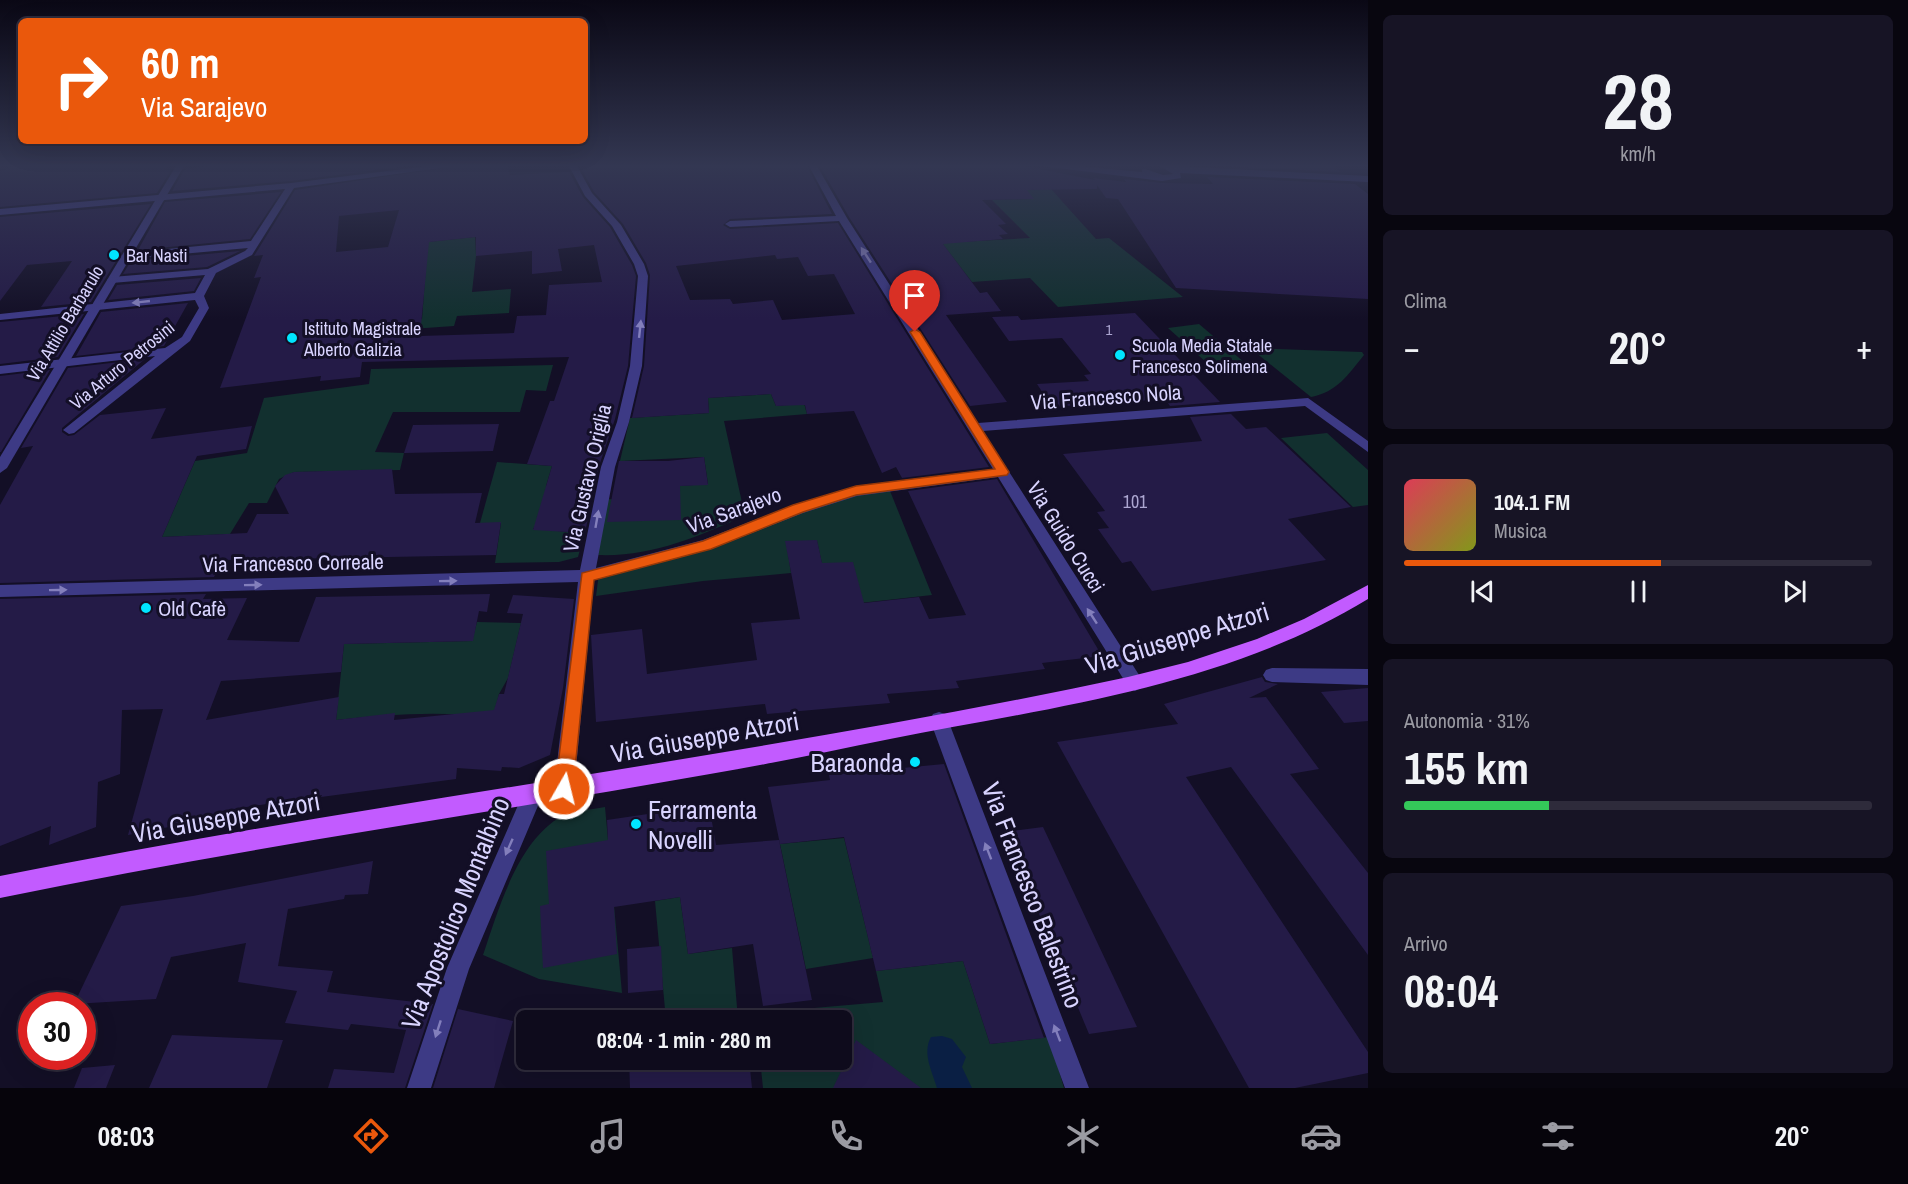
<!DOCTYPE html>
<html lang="it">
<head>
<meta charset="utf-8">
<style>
	:root { --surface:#0e0b1c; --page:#171425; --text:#f1f3f6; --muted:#9b9ba3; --line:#2e2b3b; --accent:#ea580c }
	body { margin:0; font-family:"Archivo Narrow",sans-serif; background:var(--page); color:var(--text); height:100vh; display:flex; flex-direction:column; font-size:22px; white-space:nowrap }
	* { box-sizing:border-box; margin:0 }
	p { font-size:20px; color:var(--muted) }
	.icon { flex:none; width:33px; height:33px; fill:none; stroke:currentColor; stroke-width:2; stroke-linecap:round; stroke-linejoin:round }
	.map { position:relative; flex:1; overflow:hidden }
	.panel { display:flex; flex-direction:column; gap:15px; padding:15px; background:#08060f; width:540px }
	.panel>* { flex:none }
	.top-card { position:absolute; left:18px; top:18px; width:570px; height:126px; border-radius:9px; box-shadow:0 6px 24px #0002,0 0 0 2px var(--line); background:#ea580c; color:#fff; overflow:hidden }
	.speed { position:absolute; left:18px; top:992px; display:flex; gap:12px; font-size:30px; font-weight:700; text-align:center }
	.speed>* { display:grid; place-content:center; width:78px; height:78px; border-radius:50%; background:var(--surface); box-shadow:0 6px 24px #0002,0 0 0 2px var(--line); line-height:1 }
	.speed .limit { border:9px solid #d22; background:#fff; color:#111 }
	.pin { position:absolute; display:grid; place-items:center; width:51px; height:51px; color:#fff; margin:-62px -26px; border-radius:50% 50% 50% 0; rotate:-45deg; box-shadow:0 0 6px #0007 }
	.pin .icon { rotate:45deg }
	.me { position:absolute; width:66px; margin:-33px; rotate:8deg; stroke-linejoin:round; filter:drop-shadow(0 0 4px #0008) }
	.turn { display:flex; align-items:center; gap:21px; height:126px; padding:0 24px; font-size:27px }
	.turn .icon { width:78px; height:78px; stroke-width:2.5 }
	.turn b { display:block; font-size:42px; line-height:51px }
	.big { font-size:45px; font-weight:700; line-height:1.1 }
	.panel .tile { flex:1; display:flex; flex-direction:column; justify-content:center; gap:9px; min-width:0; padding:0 21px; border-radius:9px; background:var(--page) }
	.panel .dial { align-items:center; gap:0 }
	.dial b { font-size:78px; line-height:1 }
	.song { display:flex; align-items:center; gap:18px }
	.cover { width:72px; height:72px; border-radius:9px; background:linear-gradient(135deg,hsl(350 70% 55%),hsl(70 70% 35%)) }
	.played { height:6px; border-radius:3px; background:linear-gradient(90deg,var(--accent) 55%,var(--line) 55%) }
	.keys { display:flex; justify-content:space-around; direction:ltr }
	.heat { display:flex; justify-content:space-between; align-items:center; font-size:33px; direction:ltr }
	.charge { height:9px; border-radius:4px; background:linear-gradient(90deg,#34c759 31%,var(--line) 0) }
	.trip { position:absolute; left:516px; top:1010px; width:336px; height:60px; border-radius:9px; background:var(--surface); box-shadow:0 6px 24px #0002,0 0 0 2px var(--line); font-weight:700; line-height:60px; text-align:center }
	.dock { display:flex; height:96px; justify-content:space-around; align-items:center; background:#06040b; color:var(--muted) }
	.dock .icon { width:42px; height:42px }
	.dock .selected { color:var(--accent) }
	.dock b { font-size:27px; color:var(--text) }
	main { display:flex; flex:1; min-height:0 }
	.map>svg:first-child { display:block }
	.green { fill:#12302f }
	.water { fill:#0a1f44 }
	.building { fill:#241b47; fill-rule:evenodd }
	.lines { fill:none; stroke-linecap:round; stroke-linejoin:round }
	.minor { fill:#3d3a85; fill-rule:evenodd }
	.tertiary { fill:#3d3a85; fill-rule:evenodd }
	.primary { fill:#c25bff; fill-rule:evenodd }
	.oneway { fill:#837fbc }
	.route { fill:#ea580c; stroke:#983908; stroke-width:1.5 }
	.poi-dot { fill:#00e5ff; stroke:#130f26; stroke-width:2 }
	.labels { text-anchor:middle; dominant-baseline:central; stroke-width:6; stroke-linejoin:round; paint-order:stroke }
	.far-number-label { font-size:15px; fill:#aca6d1 }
	.far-poi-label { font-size:18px; fill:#d9d4ff; stroke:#130f26; text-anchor:start }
	.far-street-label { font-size:18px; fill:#d9d4ff; stroke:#130f26 }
	.number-label { font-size:18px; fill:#aca6d1 }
	.street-label { font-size:21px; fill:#d9d4ff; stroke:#130f26 }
	.poi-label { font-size:21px; fill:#d9d4ff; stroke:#130f26; text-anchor:start }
	.near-street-label { font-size:26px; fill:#d9d4ff; stroke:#130f26 }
	.near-poi-label { font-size:26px; fill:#d9d4ff; stroke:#130f26; text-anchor:end }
</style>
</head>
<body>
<main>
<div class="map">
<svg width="1368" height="1088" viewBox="0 0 1368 1088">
	<rect width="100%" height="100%" fill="#130f26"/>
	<path class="green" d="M1043 180 1096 239 1109 238 1183 297 1058 307 1030 278 972 282 942 243 1030 238 992 200 1033 199 1026 190H1034Z
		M475 237 476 256 472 292 511 289 509 313 457 316 454 326 383 331 422 319 426 266 391 246Z
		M1199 324 1251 368 1217 372 1168 328Z
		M1250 348 1362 352 1364 355C1348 375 1337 392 1311 397Z
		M553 365 546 391 526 390 520 412H393L375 452 404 453 400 470 294 472 279 479 267 503H249L230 534 162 537 195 461 247 453 264 398 369 384 371 369Z
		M799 385 807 414 724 421 745 516C696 537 652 557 598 555L605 499 630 500 634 489 708 484 704 457 620 461 630 418 709 413 708 398 771 394 776 406 788 405Z
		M1327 433 1368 470V505L1353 507 1281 438Z
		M497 462 552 466 546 486 563 488 533 529 569 532 566 545 581 546 578 557 559 562 495 563 501 523H480Z
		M888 486 932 595 860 603 827 586 817 541H786L791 573 703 581 596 596 599 573 706 545 808 505Z
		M477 622 521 623 508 678 499 694 493 717C440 711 389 714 336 720L344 644 472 641Z
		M605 807 622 993 539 979 483 955C498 911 516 846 557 819 570 810 590 810 605 807Z
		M844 838 873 958 806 969 780 844Z
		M680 897 688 954 732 948 738 1019 666 1020 655 901Z
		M963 961 990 1044 1049 1037 1064 1088H763L760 1059H842V1020H755V1013L883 1002 876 971Z"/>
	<path class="water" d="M942 1036 952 1039 966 1057 962 1067 972 1088H937C932 1071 922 1053 931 1037Z"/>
	<path class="building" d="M15 166H168L166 170H171L157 193 0 207V171Z
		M209 166H406L291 181 172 191 185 169Z
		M457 166H507L510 175 569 172 583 197 610 227 632 265 636 276 628 366 615 419 599 466 585 533 533 530 552 466 527 464 550 401H554L569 357 362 362 360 377 320 381 321 376 220 388 261 277 254 278 263 255 254 256 295 190ZM399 210 388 247 336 252 339 216ZM476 237V256L532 251V274L562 271 558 249 594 245 602 282 549 285 546 315 517 316 514 333 420 336 429 242Z
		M586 166H807L832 214 730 219 723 225 730 229 838 223 989 467 902 478 896 467 882 473 854 411 807 414 805 405 776 406 771 394 708 398 709 413 632 418 644 366 650 275 646 263 623 224 594 192 582 170H588ZM775 255 777 259 798 257 808 276 834 274 855 314 782 320 773 300 733 304 730 299 690 300 676 266Z
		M820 166H1024L1095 180 1093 178 1126 182 1124 179 1162 183 1213 184 1207 177 1355 184 1368 194V299L1176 288 1118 199 1106 198 1097 185V189L1027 190 1034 199 982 200 1006 224 998 225 1008 234 999 235 1003 239 943 244 980 293 987 292 1001 311 946 315 1007 402 970 406 849 217Z
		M1225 166H1333L1341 172Z
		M281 192 250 239 138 250 165 202Z
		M151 204 91 302 41 307 72 261 27 265 0 301V217Z
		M240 251 207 267 123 274 131 261Z
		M201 278 194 291 108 300 117 285Z
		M188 303 164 346 76 356 101 312Z
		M1135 313 1220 402 1170 406 1165 399 1052 407 1037 384 1089 381 1084 375 1091 374 1062 338 1009 341 992 317 1018 316 1021 320Z
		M84 314 58 357 0 364V322Z
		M145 359 62 428V432L68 436 74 435 100 415 166 408 151 439 252 426 246 449 197 456 162 537 247 533 257 514H289L275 486 285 475 294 472 392 469 395 494 482 493 475 523 501 522 496 555 222 560 214 577 0 583V505L33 446 21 448 68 368Z
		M50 370 1 452H0V376Z
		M1231 414 1246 429 1266 427 1351 507 1288 519 1326 560 1152 591 1131 561 1122 563 1098 529 1109 528 1097 512 1105 511 1063 454 1202 441 1190 417Z
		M499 424 493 451 404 453 413 425Z
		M704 457 708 485 680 486 681 520 607 522 619 461H668Z
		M997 479 1102 656 1042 663 1045 669 956 681 959 688 887 694 890 703 767 714 765 704 596 722 591 635 642 629 647 674 757 660 751 623 800 619 785 541 817 540 822 563 853 562 864 603 919 597 929 619 966 615 908 491Z
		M206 594 203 599 247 598 227 640 299 642 316 597 490 594 487 612 479 611 473 641 344 644 341 672 221 681 206 720 339 697 336 720 395 713 394 720 494 710 499 694H504L523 614 507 613 513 595 574 599 563 688 550 755 519 768 502 767 501 771 457 768 456 779 321 797 322 795 222 811 220 817 128 835 163 709 122 710 120 774 98 782 96 827 49 845 51 826 0 846V599Z
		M1262 677 1265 682 1278 684 1249 698 1266 697 1319 769 1290 774 1368 873V955L1231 767 1186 777 1368 1052V1073L1295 1088H1249L1057 742 1178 724 1164 704Z
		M1368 688V721L1344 723 1321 692Z
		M944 764 1044 1038 990 1044 963 961 876 971 844 837 780 844 768 787 830 780 829 775Z
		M709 805 716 845 779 840 812 1000 763 1006 753 944 688 954 680 897 614 907 617 954 543 968 540 906 549 904 546 851 608 840 607 820Z
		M1043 827 1137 1027 1089 1034 1005 832Z
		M373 861 368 894 345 895 344 899 288 909 278 966 333 971 327 992 433 1004 405 1088H328L334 1069 394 1073 406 1030 351 1024 348 1030 285 1023 297 991 238 982 246 943 171 957 156 999 74 1004 121 906 193 896Z
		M661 946 663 990 628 993 627 949Z
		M458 1009 513 1021 494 1088H433Z
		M172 1035 283 1040 267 1088H149Z
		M856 1040 921 1088H833Z
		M629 1059H749L752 1088H630Z
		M115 1065 106 1088H74L82 1068Z"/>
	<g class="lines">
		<path class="minor" d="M428 166H455L294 188 252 255 216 273 204 296 209 308 190 341 74 433 69 434 63 430 155 356 0 374V366L165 348 182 337 199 308 195 300 0 320V314L195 293 205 275 112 283 107 280 112 277 208 269 245 251 248 248 126 259 121 256 126 253 251 241 285 189 0 215V209L291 183Z
			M569 166H577L592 193 621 225 644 264 648 276 642 366 629 422 615 467 596 568 703 540 793 505 856 486 993 469 839 221 730 227 725 224 730 221 836 216 809 166H817L847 218 978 423 1308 398 1368 441V452L1305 406 983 431 1141 678 1144 683 1141 688 1135 691 1129 688 998 477 857 496 803 513 711 549 594 580 574 789 571 796 564 798 557 796 554 789 578 582 0 597V585L580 570 601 467 617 422 630 366 638 276 634 264 612 226 585 196Z
			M1042 166H1077L1142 172V169H1145L1163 175 1173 174 1160 166H1172L1368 176V182L1180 173 1181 178 1162 181Z
			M1272 668 1368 669V685L1272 682 1266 680 1263 675 1266 670Z
			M939 712 945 714 948 720 1089 1088H1065L930 720 933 714Z
			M533 785 540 787 543 794 469 969 431 1088H407L447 968 526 787Z"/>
		<path class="tertiary" d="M176 166H184L7 468 0 473V457Z"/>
		<path class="primary" d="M1368 585V599C1224 687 1053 707 890 739 830 751 770 764 710 774 473 816 235 849 0 898V876C374 801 754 757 1128 677L1188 662 1257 639 1304 619Z"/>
	</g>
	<defs><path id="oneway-solid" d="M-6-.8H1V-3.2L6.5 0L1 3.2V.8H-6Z" transform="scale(1.5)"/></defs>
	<g class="oneway">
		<use href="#oneway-solid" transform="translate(866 255) rotate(-123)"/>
		<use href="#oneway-solid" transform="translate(141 302) rotate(174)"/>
		<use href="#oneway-solid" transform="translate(640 329) rotate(-84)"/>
		<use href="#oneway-solid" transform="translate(597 519) rotate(-80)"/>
		<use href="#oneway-solid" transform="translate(448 581) rotate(-1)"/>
		<use href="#oneway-solid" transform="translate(253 585) rotate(-1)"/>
		<use href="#oneway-solid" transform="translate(58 590) rotate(-1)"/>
		<use href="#oneway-solid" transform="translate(1092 616) rotate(-123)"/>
		<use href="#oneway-solid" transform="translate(509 847) rotate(114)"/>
		<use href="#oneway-solid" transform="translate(988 851) rotate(-111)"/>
		<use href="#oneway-solid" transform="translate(438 1029) rotate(108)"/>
		<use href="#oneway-solid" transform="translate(1057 1033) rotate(-111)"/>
	</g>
	<linearGradient id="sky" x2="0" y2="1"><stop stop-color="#0a0815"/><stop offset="0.52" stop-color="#333752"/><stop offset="1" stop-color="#333752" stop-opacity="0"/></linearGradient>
	<rect width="1368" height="319" fill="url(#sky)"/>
	<path class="route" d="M915 329 920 332 1007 469 1009 472 1007 475 856 495 803 512 711 549 594 580 573 789 570 795 564 798 558 795 555 789 582 573 703 541 793 505 856 486 995 469 910 332Z"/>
	<g class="poi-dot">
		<circle cx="114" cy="255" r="6"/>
		<circle cx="292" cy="338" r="6"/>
		<circle cx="1120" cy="355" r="6"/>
		<circle cx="146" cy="608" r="6"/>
		<circle cx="915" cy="762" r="6"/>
		<circle cx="636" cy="824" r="6"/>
	</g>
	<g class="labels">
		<g class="far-number-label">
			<text x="1109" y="329">1</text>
		</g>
		<g class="far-poi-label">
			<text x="126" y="255">Bar Nasti</text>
			<text x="304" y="328">Istituto Magistrale<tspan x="304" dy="21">Alberto Galizia</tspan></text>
			<text x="1132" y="345">Scuola Media Statale<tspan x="1132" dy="21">Francesco Solimena</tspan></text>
		</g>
		<g class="far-street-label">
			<text transform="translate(65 323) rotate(-59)">Via Attilio Barbarulo</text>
			<text transform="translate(122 365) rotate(-39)">Via Arturo Petrosini</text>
		</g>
		<g class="number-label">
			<text x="1135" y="501">101</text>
		</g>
		<g class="street-label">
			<text transform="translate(1106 397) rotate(-4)">Via Francesco Nola</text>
			<text transform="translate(587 478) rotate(-77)">Via Gustavo Origlia</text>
			<text transform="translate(734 510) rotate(-20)">Via Sarajevo</text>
			<text transform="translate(1066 537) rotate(58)">Via Guido Cucci</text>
			<text transform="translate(293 563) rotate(-1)">Via Francesco Correale</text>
		</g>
		<g class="poi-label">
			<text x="158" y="608">Old Cafè</text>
		</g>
		<g class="near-street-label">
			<text transform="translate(1177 638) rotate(-17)">Via Giuseppe Atzori</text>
			<text transform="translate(705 737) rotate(-10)">Via Giuseppe Atzori</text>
			<text transform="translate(226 817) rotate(-10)">Via Giuseppe Atzori</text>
			<text transform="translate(1033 895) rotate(69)">Via Francesco Balestrino</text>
			<text transform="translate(455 913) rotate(-68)">Via Apostolico Montalbino</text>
		</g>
		<g class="near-poi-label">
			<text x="903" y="762">Baraonda</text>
			<text x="648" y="809" text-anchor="start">Ferramenta<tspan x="648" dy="30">Novelli</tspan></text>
		</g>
	</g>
</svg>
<div class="speed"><div class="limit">30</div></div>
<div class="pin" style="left:915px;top:332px;background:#d93025"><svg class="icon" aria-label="arrive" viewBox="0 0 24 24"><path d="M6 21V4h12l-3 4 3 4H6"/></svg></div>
<svg class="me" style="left:564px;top:789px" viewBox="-20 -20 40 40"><circle r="17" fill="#ea580c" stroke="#fff" stroke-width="3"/><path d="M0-11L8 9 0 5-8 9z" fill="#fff"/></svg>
<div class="trip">08:04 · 1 min · 280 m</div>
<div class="top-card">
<div class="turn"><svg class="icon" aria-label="right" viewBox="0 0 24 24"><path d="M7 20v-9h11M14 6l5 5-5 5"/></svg><div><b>60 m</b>Via Sarajevo</div></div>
</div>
</div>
<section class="panel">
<div class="tile dial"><b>28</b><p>km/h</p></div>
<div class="tile"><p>Clima</p>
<div class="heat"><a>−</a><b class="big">20°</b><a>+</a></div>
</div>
<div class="tile">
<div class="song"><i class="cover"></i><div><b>104.1 FM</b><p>Musica</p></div></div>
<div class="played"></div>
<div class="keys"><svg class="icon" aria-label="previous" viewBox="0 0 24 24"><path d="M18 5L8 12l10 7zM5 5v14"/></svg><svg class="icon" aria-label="pause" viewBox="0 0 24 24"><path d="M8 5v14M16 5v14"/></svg><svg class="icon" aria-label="next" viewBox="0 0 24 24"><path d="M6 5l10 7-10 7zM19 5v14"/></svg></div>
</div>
<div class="tile"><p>Autonomia · 31%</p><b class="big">155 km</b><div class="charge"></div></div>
<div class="tile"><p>Arrivo</p><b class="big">08:04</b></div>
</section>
</main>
<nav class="dock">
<b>08:03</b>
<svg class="icon selected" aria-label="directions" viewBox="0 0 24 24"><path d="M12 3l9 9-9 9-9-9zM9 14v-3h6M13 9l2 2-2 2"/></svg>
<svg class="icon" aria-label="music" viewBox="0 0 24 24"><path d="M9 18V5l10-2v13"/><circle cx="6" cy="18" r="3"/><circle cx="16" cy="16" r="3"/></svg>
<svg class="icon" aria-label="phone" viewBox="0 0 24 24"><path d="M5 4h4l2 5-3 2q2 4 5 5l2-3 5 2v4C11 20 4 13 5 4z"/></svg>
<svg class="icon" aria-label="climate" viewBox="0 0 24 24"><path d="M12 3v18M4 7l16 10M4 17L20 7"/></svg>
<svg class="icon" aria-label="car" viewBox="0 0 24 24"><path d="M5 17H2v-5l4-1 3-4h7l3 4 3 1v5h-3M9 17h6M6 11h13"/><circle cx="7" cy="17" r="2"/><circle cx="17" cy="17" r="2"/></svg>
<svg class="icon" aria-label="filters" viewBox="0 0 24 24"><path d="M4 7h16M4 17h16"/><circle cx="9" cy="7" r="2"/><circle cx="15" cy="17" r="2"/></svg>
<b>20°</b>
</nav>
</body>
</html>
